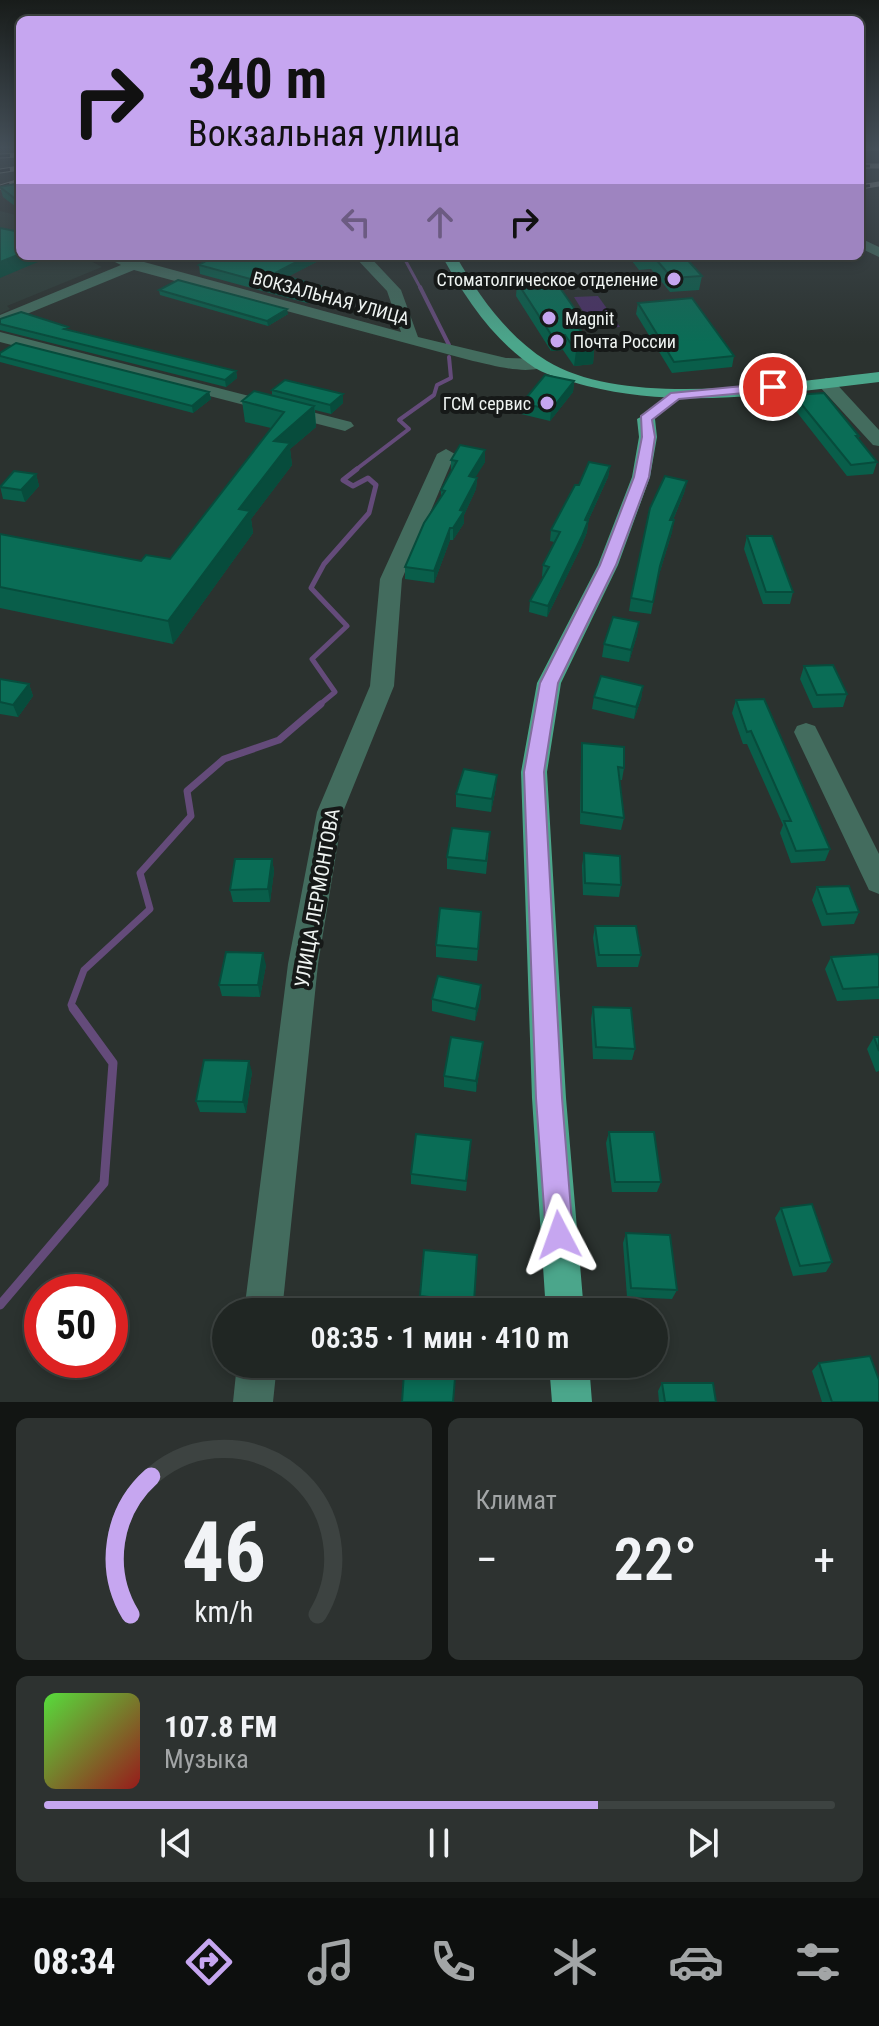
<!DOCTYPE html>
<html lang="ru">
<head>
<meta charset="utf-8">
<style>
	:root { --surface:#202623; --page:#2d3230; --text:#f1f3f6; --muted:#a2a5a6; --line:#3d4341; --accent:#c6a6f0 }
	body { margin:0; font-family:"Roboto Condensed",sans-serif; background:var(--page); color:var(--text); height:100vh; display:flex; flex-direction:column; font-size:30px; white-space:nowrap }
	* { box-sizing:border-box; margin:0 }
	p { font-size:26px; color:var(--muted) }
	.icon { flex:none; width:44px; height:44px; fill:none; stroke:currentColor; stroke-width:2; stroke-linecap:round; stroke-linejoin:round }
	.map { position:relative; height:1402px; overflow:hidden }
	.sheet { display:flex; flex-direction:column; gap:16px; padding:16px; background:#121513; flex:1 }
	.sheet>* { flex:none }
	.guide { position:absolute; left:16px; top:16px; width:848px; height:244px; border-radius:12px; box-shadow:0 4px 12px #0003,0 0 0 2px var(--line); background:#c6a6f0; color:#111; overflow:hidden }
	.speed { position:absolute; left:24px; top:1274px; display:flex; gap:16px; font-size:40px; font-weight:700; text-align:center }
	.speed>* { display:grid; place-content:center; width:104px; height:104px; border-radius:50%; background:var(--surface); box-shadow:0 4px 12px #0003,0 0 0 2px var(--line); line-height:1 }
	.speed .limit { border:12px solid #d22; background:#fff; color:#111 }
	.pin { position:absolute; display:grid; place-items:center; width:68px; height:68px; color:#fff; margin:-34px; border:4px solid #fff; border-radius:50%; box-shadow:0 2px 8px #0007 }
	.me { position:absolute; width:88px; margin:-44px; rotate:356deg; stroke-linejoin:round; filter:drop-shadow(0 0 6px #0008) }
	.turn { display:flex; align-items:center; gap:28px; height:168px; padding:0 40px; font-size:36px }
	.turn .icon { width:104px; height:104px; stroke-width:2.5 }
	.turn b { display:block; font-size:56px; line-height:68px }
	.lanes { display:flex; align-items:center; height:76px; padding:0 40px; background:#0003; justify-content:center; gap:40px; direction:ltr }
	.lanes .off { opacity:.35 }
	.big { font-size:60px; font-weight:600; line-height:1.1 }
	.sheet .widget { flex:1; display:flex; flex-direction:column; justify-content:center; gap:12px; min-width:0; padding:0 28px; border-radius:12px; background:var(--page) }
	.sheet .dial { align-items:center; gap:0 }
	.dial svg { height:208px; overflow:visible; fill:none; stroke:var(--line); stroke-width:7; stroke-linecap:round; text-anchor:middle }
	.dial text { fill:var(--text); stroke:none }
	.song { display:flex; align-items:center; gap:24px }
	.cover { width:96px; height:96px; border-radius:12px; background:linear-gradient(135deg,hsl(110 70% 55%),hsl(0 70% 35%)) }
	.played { height:8px; border-radius:4px; background:linear-gradient(90deg,var(--accent) 70%,var(--line) 70%) }
	.keys { display:flex; justify-content:space-around; direction:ltr }
	.heat { display:flex; justify-content:space-between; align-items:center; font-size:44px; direction:ltr }
	.sheet .tiles { flex:1; display:grid; gap:16px; grid-template-columns:1fr 1fr }
	.widget:last-child { grid-column:span 2 }
	.trip { position:absolute; left:212px; top:1298px; width:456px; height:80px; border-radius:40px; background:var(--surface); box-shadow:0 4px 12px #0003,0 0 0 2px var(--line); font-weight:600; line-height:80px; text-align:center }
	.dock { display:flex; height:128px; justify-content:space-around; align-items:center; background:#0d0f0e; color:var(--muted) }
	.dock .icon { width:56px; height:56px }
	.dock .on { color:var(--accent) }
	.dock b { font-size:36px; color:var(--text) }
	.map>svg:first-child { display:block }
	.built { fill:#2e3c37 }
	.green { fill:#493164 }
	.lines { fill:none; stroke-linecap:round; stroke-linejoin:round }
	.stream-far4 { stroke:#644b7a; stroke-width:3 }
	.stream-far3 { stroke:#644b7a; stroke-width:4 }
	.stream-far2 { stroke:#644b7a; stroke-width:5 }
	.stream-far1 { stroke:#644b7a; stroke-width:7 }
	.stream { stroke:#644b7a; stroke-width:9 }
	.minor { fill:#436c5e; fill-rule:evenodd }
	.major { fill:#4ba68b; fill-rule:evenodd }
	.rail-casing { stroke:#868c89; stroke-width:5 }
	.rail { stroke:#161918; stroke-width:3; stroke-dasharray:10; stroke-linecap:butt }
	.wall { fill:#095e4a }
	.shaded-wall { fill:#074c3c }
	.building { fill:#0a6d56; stroke:#074c3c; stroke-width:2 }
	.route { fill:#c6a6f0; stroke:#816c9c; stroke-width:2 }
	.poi-dot { fill:#c6a6f0; stroke:#161918; stroke-width:3 }
	.labels { text-anchor:middle; dominant-baseline:central; stroke-width:8; stroke-linejoin:round; paint-order:stroke }
	.far-poi-label { font-size:18px; fill:#eff4f2; stroke:#161918; text-anchor:end }
	.far-street-label { font-size:18px; fill:#eff4f2; stroke:#161918 }
	.street-label { font-size:20px; fill:#eff4f2; stroke:#161918 }
</style>
</head>
<body>
<div class="map">
<svg width="879" height="1402" viewBox="0 0 879 1402">
	<rect width="100%" height="100%" fill="#2b322f"/>
	<path class="built" d="M0 211 20 216V256H81L102 267 7 306 10 309 0 314Z"/>
	<path class="green" d="M598 296 620 327 594 329 574 297Z"/>
	<g class="lines">
		<path class="stream-far4" d="M403 256 421 289"/>
		<path class="stream-far3" d="M420 287 449 345
			M354 471 409 429 399 420 434 395 437 385 451 378 449 357"/>
		<path class="stream-far2" d="M318 706 335 692 312 659 347 626 311 588 324 564 369 513 376 485 368 478 353 486 343 480 357 469"/>
		<path class="stream-far1" d="M75 1010 71 1005 84 970 150 909 140 873 191 816 187 791 224 759 279 740 321 704"/>
		<path class="stream" d="M0 1305 104 1183 113 1063 73 1008"/>
		<path class="minor" d="M860 238 879 247V257L860 248Z
			M103 256H122L401 332 387 291 354 256H369L401 290 418 337 506 358 540 359 548 364C531 377 493 365 473 361L134 270 0 325V315L121 265Z
			M0 332 351 422 354 426 345 431 0 342Z
			M826 378 832 379 879 430V446L873 445 820 387 818 383Z
			M446 449 455 454 402 579 394 686 343 812 318 964 282 1312H244L288 964 317 812 370 686 380 579 437 454Z
			M806 723 815 726 879 854V894L869 890 794 732 797 726Z
			M237 1364H277L273 1402H233Z"/>
		<path class="major" d="M442 256H456C479 296 507 336 547 361 627 410 789 382 879 372V382C782 393 684 410 587 386 570 381 551 377 535 368 494 341 465 298 442 256Z
			M646 414 655 419 657 437 650 477 618 565 561 683 547 772 566 1098 584 1312H546L532 1098 521 772 537 683 598 565 632 477 639 437 637 419Z
			M549 1364H589L592 1402H552Z"/>
		<defs>
			<path id="rail" d="M860 148H879
				M0 156 20 155
				M860 166H879
				M0 171 20 168
				M0 187 20 181
				M860 187 879 184"/>
		</defs>
		<use href="#rail" class="rail-casing"/>
		<use href="#rail" class="rail"/>
	</g>
	<path class="wall" d="M20 183V210L3 197 0 187Z
		M628 256H691L690 263 702 276 699 290 670 292 651 269 639 270Z
		M326 257 287 277 320 286V295L307 303 200 274 199 265Z
		M517 282 579 315 578 326 594 349 593 364 574 366 563 350 551 351 516 296Z
		M159 290 288 314 268 326 160 295Z
		M638 303 734 356 732 367 672 373 636 314Z
		M0 324 69 331 236 371 237 378 226 387 0 330Z
		M0 353 209 392 211 399 193 413 0 362Z
		M574 381 573 392 550 421 521 414 522 403Z
		M272 390 343 394V403L331 414 315 410 316 427 290 449 292 465 251 519 253 533 173 644 0 608V534L141 561 170 559 271 428 245 422 242 401 272 395Z
		M794 395 859 436 858 440 877 462 873 474 847 476 792 406Z
		M451 460 485 462 475 477 477 478 476 489 464 515V523L453 540H450L434 583 405 579V567L441 497V490L451 472Z
		M610 466 608 477 588 521 587 532 581 547 547 617 529 612 530 601 543 577 542 576 543 565 554 542 550 541 551 530 579 485Z
		M36 474 39 486 25 502 3 499 0 486Z
		M687 481 684 493 673 520 672 532 658 578 651 614 629 611 631 598Z
		M747 536 793 592 790 604H763L744 549Z
		M639 622 637 635 629 662 602 657 604 644Z
		M804 666 847 694 843 707 813 708 800 679Z
		M0 679 29 684 33 696 18 717 0 714Z
		M643 686 641 699 634 719 592 709 594 697Z
		M736 700 830 849 825 861 791 863 780 833 783 825 747 744H743L732 713Z
		M582 743 624 768 622 780H619L624 818 621 830 580 824 581 756Z
		M496 787 491 812 456 807V794Z
		M489 844 486 874 447 869V857Z
		M584 853 621 885 619 897 583 895 582 866Z
		M272 859 274 871 270 902H233L230 890Z
		M817 887 859 912 854 924 822 926 812 900Z
		M481 912 477 961 436 957V945Z
		M595 926 641 955 638 967H597L593 938Z
		M831 957H879V999L837 1001 825 969Z
		M266 965 260 997 222 996 219 985Z
		M481 985V997L475 1021 432 1011V999Z
		M593 1007 635 1049 632 1060 593 1059 591 1019Z
		M874 1037H879V1071L876 1072 867 1049Z
		M482 1053 476 1092 444 1087V1076Z
		M252 1072 246 1113 200 1112 196 1101Z
		M609 1132 661 1182 657 1192H612L606 1143Z
		M471 1140 466 1191 411 1184V1174Z
		M781 1208 832 1262 826 1272 793 1276 775 1218Z
		M626 1233 677 1290 672 1299 627 1297 623 1243Z
		M477 1255 473 1311 420 1305V1296Z
		M819 1363 879 1402H822L812 1371Z
		M662 1383 716 1402H659L658 1391Z"/>
	<path class="shaded-wall" d="M20 254V256H52L0 278V262Z
		M308 256 326 257 276 283 275 273Z
		M320 286V295L307 303 306 294Z
		M287 309 288 314 268 326 267 321Z
		M579 315 577 329 570 316Z
		M565 335 563 350 551 351 552 336Z
		M594 349 593 364 574 366 576 351Z
		M236 371 237 378 226 387 225 380Z
		M574 381 573 392 550 421 551 410Z
		M209 392 211 399 193 413 192 406Z
		M343 394V403L331 414 330 405Z
		M314 406 316 427 290 449 292 465 251 519 253 533 173 644 168 621 239 509 274 441Z
		M485 450V462L469 488V476Z
		M610 466 608 477 588 521 587 532 581 547 547 617 548 606Z
		M36 474 39 486 25 502 21 490Z
		M477 478 476 489 464 515V523L453 540V528L460 510Z
		M687 481 684 493 668 532 670 520Z
		M674 520 672 532 658 578 660 566Z
		M450 528V540L434 583V571Z
		M639 622 637 635 629 662 631 650Z
		M29 684 33 696 18 717 13 705Z
		M643 686 641 699 634 719 636 707Z
		M497 775 496 787 491 812 492 799Z
		M272 859 274 871 270 902 268 889Z
		M263 953 266 965 260 997 258 985Z
		M481 985V997L475 1021 476 1009Z
		M483 1042 482 1053 476 1092V1081Z
		M249 1061 252 1072 246 1113 243 1102Z"/>
	<path class="building" d="M20 183V200L18 201 0 187Z
		M0 228 20 232V254L0 262Z
		M215 256H308L275 273 320 286 306 294 199 265Z
		M653 256H684L702 276 672 278Z
		M553 278 579 315 570 316 594 349 576 351 565 335 552 336 517 282Z
		M178 280 287 309 267 321 159 290Z
		M692 298 734 356 674 362 638 303Z
		M21 312 68 327 64 329 236 371 225 380 0 324V319Z
		M16 343 209 392 192 406 0 356V353Z
		M545 375 574 381 551 410 522 403Z
		M285 380 343 394 330 405 272 390Z
		M254 391 314 406 274 441 290 443 239 509 250 511 168 621 0 587V534L141 561 146 555 170 559 284 412 242 401Z
		M824 393 859 436H856L877 462 851 465 794 395Z
		M460 445 485 450 469 476 477 478 460 510 464 511 453 528H450L434 571 405 567 424 523 445 491 441 490 457 461 451 460Z
		M589 462 610 466 585 520 588 521 582 536 548 606 530 601 549 567 543 565 560 532 551 530 575 485H579Z
		M14 471 36 474 21 490 0 487Z
		M665 476 687 481 670 520H674L660 566 653 602 631 598 650 508Z
		M747 536H772L793 592H766Z
		M613 617 639 622 631 650 604 644Z
		M833 665 847 694 817 695 804 666Z
		M601 676 643 686 636 707 594 697Z
		M0 679 29 684 13 705 0 702Z
		M764 699 830 849 796 851 784 821H791L751 731 747 732 736 700Z
		M582 743 624 747V768L618 767 624 818 582 812Z
		M464 769 497 775 492 799 456 794Z
		M452 828 490 832 486 861 447 857Z
		M584 853 620 856 621 885 585 883Z
		M235 859H272L268 889 230 890Z
		M849 886 859 912 827 914 817 887Z
		M440 908 481 912 478 949 436 945Z
		M595 926H636L641 955H599Z
		M226 952 263 953 258 985H219Z
		M878 954 879 957V987L843 989 831 957Z
		M438 976 481 985 476 1009 432 999Z
		M593 1007 631 1008 635 1049 596 1047Z
		M451 1037 483 1042 476 1081 444 1076Z
		M874 1037H879V1051Z
		M204 1060 249 1061 243 1102 196 1101Z
		M609 1132H654L661 1182H615Z
		M416 1134 471 1140 466 1181 411 1174Z
		M812 1204 832 1262 800 1266 781 1208Z
		M626 1233 670 1235 677 1290 631 1288Z
		M424 1250 477 1255 474 1302 420 1296Z
		M870 1356 879 1380V1402H832L819 1363Z
		M404 1373 455 1378 453 1402H402Z
		M662 1383H713L716 1402H665Z"/>
	<linearGradient id="sky" x2="0" y2="1"><stop stop-color="#181c1a"/><stop offset="0.43" stop-color="#444f58"/><stop offset="1" stop-color="#444f58" stop-opacity="0"/></linearGradient>
	<rect width="879" height="343" fill="url(#sky)"/>
	<path class="route" d="M773 383 778 385V390L679 399 652 420 655 437 649 477 616 565 558 683 544 772 562 1098 573 1235 569 1245 559 1249 550 1245 546 1235 536 1098 524 772 540 683 600 565 634 477 642 437 641 416 671 393Z"/>
	<g class="poi-dot">
		<circle cx="674" cy="279" r="8"/>
		<circle cx="549" cy="318" r="8"/>
		<circle cx="557" cy="341" r="8"/>
		<circle cx="547" cy="403" r="8"/>
	</g>
	<g class="labels">
		<g class="far-poi-label">
			<text x="658" y="279">Стоматолгическое отделение</text>
			<text x="565" y="318" text-anchor="start">Magnit</text>
			<text x="573" y="341" text-anchor="start">Почта России</text>
			<text x="531" y="403">ГСМ сервис</text>
		</g>
		<g class="far-street-label">
			<text transform="translate(331 298) rotate(15)">ВОКЗАЛЬНАЯ УЛИЦА</text>
		</g>
		<g class="street-label">
			<text transform="translate(317 898) rotate(-80)">УЛИЦА ЛЕРМОНТОВА</text>
		</g>
	</g>
</svg>
<div class="speed"><div class="limit">50</div></div>
<div class="pin" style="left:773px;top:387px;background:#d93025"><svg class="icon" aria-label="arrive" viewBox="0 0 24 24"><path d="M6 21V4h12l-3 4 3 4H6"/></svg></div>
<svg class="me" style="left:559px;top:1235px" viewBox="-20 -20 40 40"><path d="M0-17L14 15 0 8-14 15z" fill="#c6a6f0" stroke="#fff" stroke-width="4"/></svg>
<div class="trip">08:35 · 1 мин · 410 m</div>
<div class="guide">
<div class="turn"><svg class="icon" aria-label="right" viewBox="0 0 24 24"><path d="M7 20v-9h11M14 6l5 5-5 5"/></svg><div><b>340 m</b>Вокзальная улица</div></div>
<div class="lanes"><svg class="icon off" aria-label="left" viewBox="0 0 24 24"><path d="M17 20v-9H6M10 6l-5 5 5 5"/></svg><svg class="icon off" aria-label="ahead" viewBox="0 0 24 24"><path d="M12 20V5M6 11l6-6 6 6"/></svg><svg class="icon" aria-label="right" viewBox="0 0 24 24"><path d="M7 20v-9h11M14 6l5 5-5 5"/></svg></div>
</div>
</div>
<section class="sheet">
<div class="tiles">
<div class="widget dial"><svg viewBox="0 0 100 80">
<path d="M14 69A42 42 0 1 1 86 69"/>
<path d="M14 69A42 42 0 0 1 22 16" stroke="#c6a6f0"/>
<text x="50" y="56" font-size="32" font-weight="700">46</text>
<text x="50" y="72" font-size="11">km/h</text>
</svg></div>
<div class="widget"><p>Климат</p>
<div class="heat"><a>−</a><b class="big">22°</b><a>+</a></div>
</div>
<div class="widget">
<div class="song"><i class="cover"></i><div><b>107.8 FM</b><p>Музыка</p></div></div>
<div class="played"></div>
<div class="keys"><svg class="icon" aria-label="previous" viewBox="0 0 24 24"><path d="M18 5L8 12l10 7zM5 5v14"/></svg><svg class="icon" aria-label="pause" viewBox="0 0 24 24"><path d="M8 5v14M16 5v14"/></svg><svg class="icon" aria-label="next" viewBox="0 0 24 24"><path d="M6 5l10 7-10 7zM19 5v14"/></svg></div>
</div>
</div>
</section>
<nav class="dock">
<b>08:34</b>
<svg class="icon on" aria-label="directions" viewBox="0 0 24 24"><path d="M12 3l9 9-9 9-9-9zM9 14v-3h6M13 9l2 2-2 2"/></svg>
<svg class="icon" aria-label="music" viewBox="0 0 24 24"><path d="M9 18V5l10-2v13"/><circle cx="6" cy="18" r="3"/><circle cx="16" cy="16" r="3"/></svg>
<svg class="icon" aria-label="phone" viewBox="0 0 24 24"><path d="M5 4h4l2 5-3 2q2 4 5 5l2-3 5 2v4C11 20 4 13 5 4z"/></svg>
<svg class="icon" aria-label="climate" viewBox="0 0 24 24"><path d="M12 3v18M4 7l16 10M4 17L20 7"/></svg>
<svg class="icon" aria-label="car" viewBox="0 0 24 24"><path d="M5 17H2v-5l4-1 3-4h7l3 4 3 1v5h-3M9 17h6M6 11h13"/><circle cx="7" cy="17" r="2"/><circle cx="17" cy="17" r="2"/></svg>
<svg class="icon" aria-label="filters" viewBox="0 0 24 24"><path d="M4 7h16M4 17h16"/><circle cx="9" cy="7" r="2"/><circle cx="15" cy="17" r="2"/></svg>
</nav>
</body>
</html>
